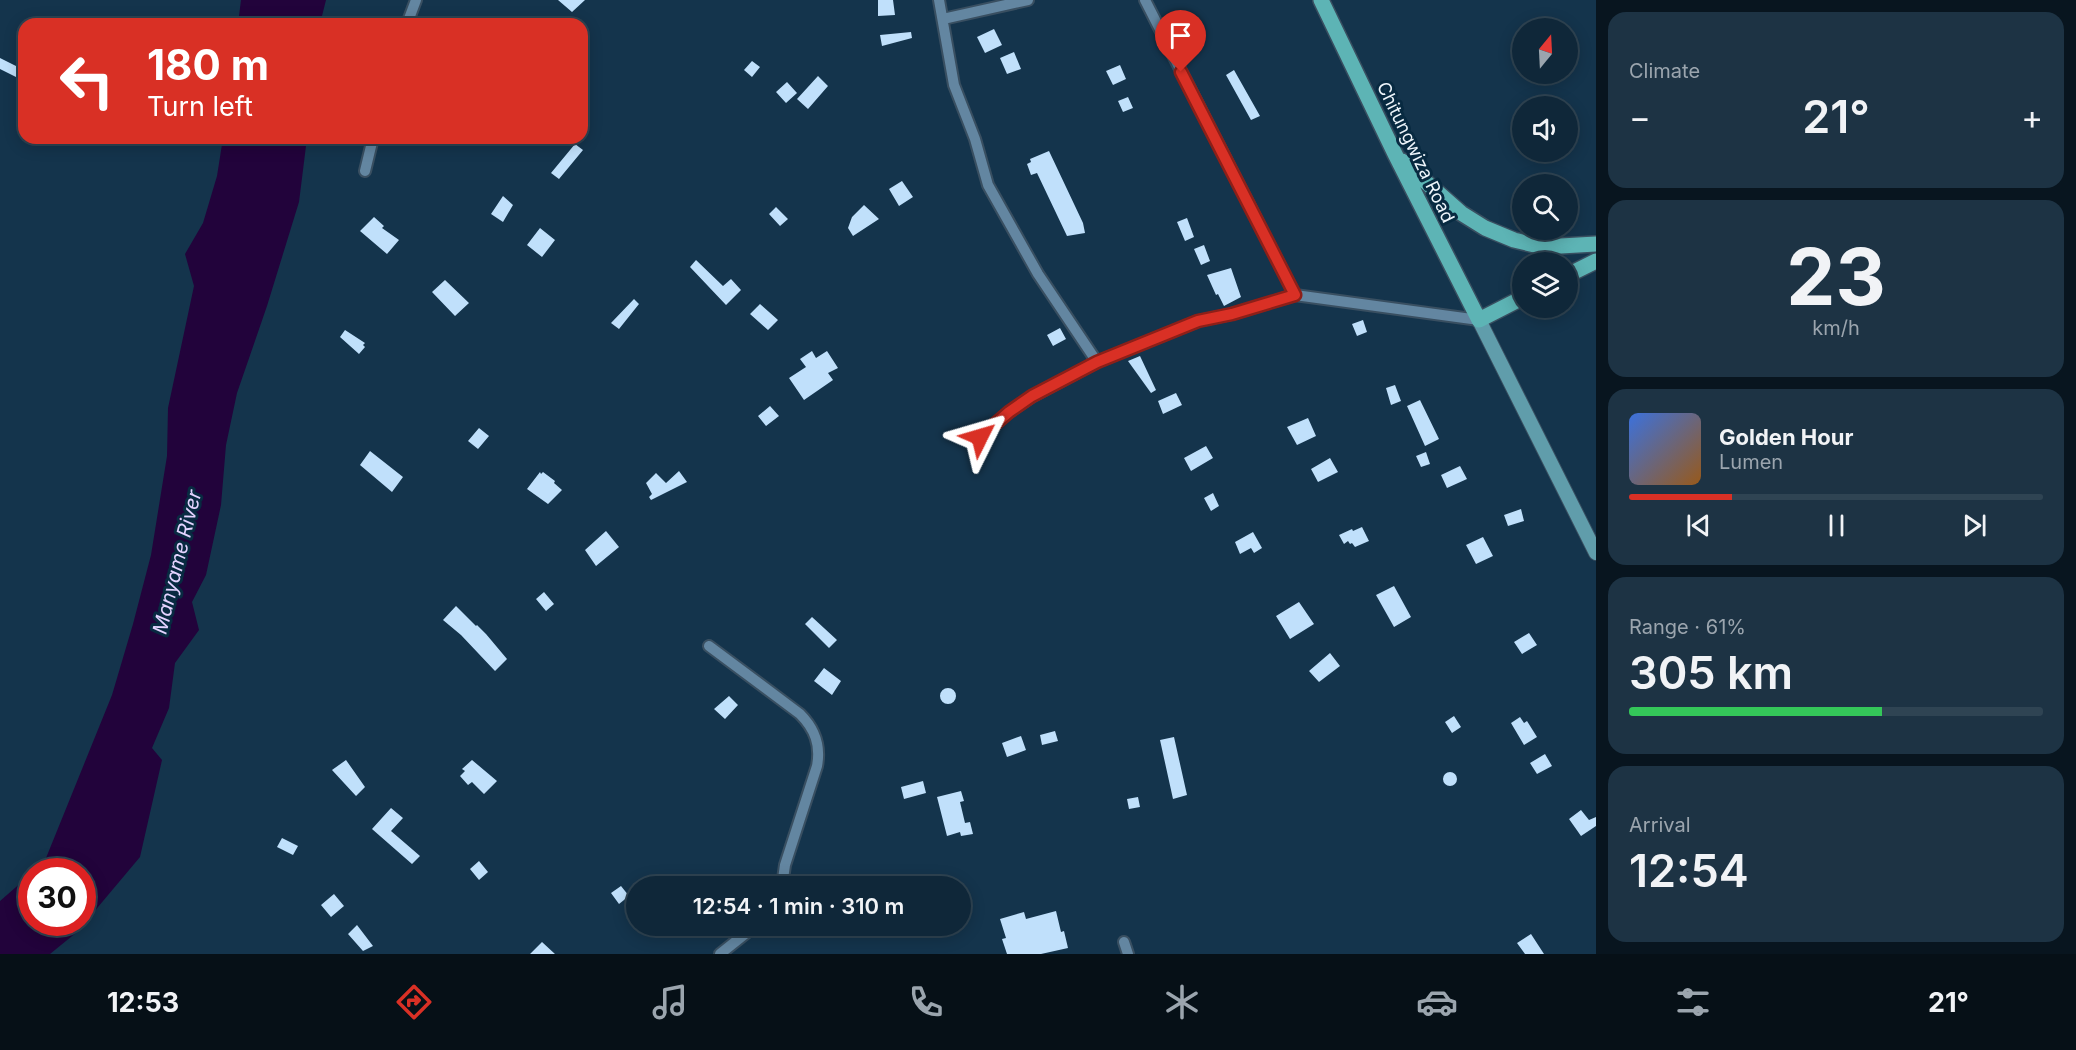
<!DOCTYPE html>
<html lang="en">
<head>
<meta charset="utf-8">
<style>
	:root { --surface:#0f2739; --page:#1d3344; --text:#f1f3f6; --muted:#9ba5ae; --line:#2f4453; --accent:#d93025 }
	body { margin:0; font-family:Inter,sans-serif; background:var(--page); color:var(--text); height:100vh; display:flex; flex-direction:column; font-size:22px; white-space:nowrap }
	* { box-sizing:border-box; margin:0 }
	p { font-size:20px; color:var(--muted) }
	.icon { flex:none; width:33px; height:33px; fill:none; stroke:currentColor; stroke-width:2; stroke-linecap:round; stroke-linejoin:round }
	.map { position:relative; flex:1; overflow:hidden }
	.side { display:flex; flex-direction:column; gap:12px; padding:12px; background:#08151f; width:480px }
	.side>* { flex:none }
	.banner { position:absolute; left:18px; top:18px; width:570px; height:126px; border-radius:18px; box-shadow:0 3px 15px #0003,0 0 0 2px var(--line); background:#d93025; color:#fff; overflow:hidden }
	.needle { width:39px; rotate:18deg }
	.tools { position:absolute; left:1512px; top:18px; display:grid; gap:12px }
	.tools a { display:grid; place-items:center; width:66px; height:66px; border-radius:50%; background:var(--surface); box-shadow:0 3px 15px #0003,0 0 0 2px var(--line); font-size:30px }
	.speed { position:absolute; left:18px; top:858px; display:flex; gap:12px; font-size:30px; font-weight:700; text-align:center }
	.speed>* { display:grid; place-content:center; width:78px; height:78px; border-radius:50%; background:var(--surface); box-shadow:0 3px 15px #0003,0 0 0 2px var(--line); line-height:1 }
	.speed .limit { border:9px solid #d22; background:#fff; color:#111 }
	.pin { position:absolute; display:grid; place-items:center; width:51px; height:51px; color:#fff; margin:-62px -26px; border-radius:50% 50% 50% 0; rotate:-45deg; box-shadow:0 0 6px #0007 }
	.pin .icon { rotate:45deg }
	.me { position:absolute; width:66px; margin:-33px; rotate:50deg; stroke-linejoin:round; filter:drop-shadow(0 0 4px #0008) }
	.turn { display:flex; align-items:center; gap:21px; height:126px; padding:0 30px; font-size:27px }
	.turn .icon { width:78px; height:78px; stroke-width:2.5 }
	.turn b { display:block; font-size:42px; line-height:51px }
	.big { font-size:45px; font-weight:600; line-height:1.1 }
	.side .card { flex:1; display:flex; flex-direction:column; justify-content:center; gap:9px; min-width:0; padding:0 21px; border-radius:18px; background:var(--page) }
	.side .dial { align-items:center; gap:0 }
	.dial b { font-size:78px; line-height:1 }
	.song { display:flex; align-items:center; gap:18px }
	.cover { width:72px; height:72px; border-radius:9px; background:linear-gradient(135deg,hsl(220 70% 55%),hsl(30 70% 35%)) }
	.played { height:6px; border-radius:3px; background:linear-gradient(90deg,var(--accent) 25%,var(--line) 25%) }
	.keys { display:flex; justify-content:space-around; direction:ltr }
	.heat { display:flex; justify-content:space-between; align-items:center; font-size:33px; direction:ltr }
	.charge { height:9px; border-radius:4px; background:linear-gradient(90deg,#34c759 61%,var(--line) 0) }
	.trip { position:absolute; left:626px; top:876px; width:345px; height:60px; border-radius:30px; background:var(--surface); box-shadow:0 3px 15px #0003,0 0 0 2px var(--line); font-weight:600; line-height:60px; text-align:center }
	.tabs { display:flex; height:96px; justify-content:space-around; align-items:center; background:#061017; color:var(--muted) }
	.tabs .icon { width:42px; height:42px }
	.tabs .on { color:var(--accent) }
	.tabs b { font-size:27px; color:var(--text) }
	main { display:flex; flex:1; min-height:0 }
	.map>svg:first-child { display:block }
	.water { fill:#22033b }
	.building { fill:#c0e0fb }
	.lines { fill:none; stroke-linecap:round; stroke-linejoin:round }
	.minor-casing { stroke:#394f61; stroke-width:14 }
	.secondary-casing { stroke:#394f61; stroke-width:16 }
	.primary-casing { stroke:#394f61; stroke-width:18 }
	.minor { stroke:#6386a1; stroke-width:10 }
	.secondary { stroke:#609dab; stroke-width:14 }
	.primary { stroke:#5db4b5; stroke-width:15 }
	.route-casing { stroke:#8d1f18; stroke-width:15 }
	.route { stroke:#d93025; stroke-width:10 }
	.labels { text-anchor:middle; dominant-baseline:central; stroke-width:6; stroke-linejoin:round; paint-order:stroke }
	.street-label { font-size:18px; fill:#eef5fb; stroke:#082a41 }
	.water-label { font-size:20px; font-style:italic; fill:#e4d3ff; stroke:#082a41 }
</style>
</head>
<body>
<main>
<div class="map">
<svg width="1596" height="954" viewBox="0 0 1596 954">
	<rect width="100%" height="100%" fill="#14344c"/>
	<path class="water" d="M241 0H326L320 24H238Z
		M223 138H307L299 202 267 306 237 393 226 445 221 505 206 575 192 602 199 630 175 663 169 708 152 748 162 760 140 857 77 932 50 954H0V901L31 874 32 922H82V872L34 871 44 863 112 695 133 624 151 555 167 456 168 408 194 286 185 254 203 223 217 176Z"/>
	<path class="building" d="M558 0H585L572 12Z
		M878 0H893L895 15 878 16Z
		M994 29 1002 45 985 53 977 37Z
		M911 32 912 38 882 46 880 35Z
		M1014 52 1021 69 1007 74 1000 58Z
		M0 58 24 70V81L0 69Z
		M752 61 760 67 752 77 744 70Z
		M1120 65 1126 79 1113 85 1106 71Z
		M1234 70 1260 116 1251 120 1226 75Z
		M818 76 828 86 808 109 797 99Z
		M787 82 797 93 786 103 776 92Z
		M1128 97 1133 108 1123 112 1118 101Z
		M575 144 583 150 559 179 551 173Z
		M1049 151 1083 223 1085 233 1067 236 1037 173 1031 175 1027 164 1031 162 1030 159Z
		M902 181 913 197 899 206 889 189Z
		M503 196 513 205 503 222 491 214Z
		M864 205 879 219 853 236 848 228 852 217Z
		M776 207 788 219 780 226 769 214Z
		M374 217 384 226 382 228 399 240 387 254 360 231Z
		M1187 218 1194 237 1185 241 1177 222Z
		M540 228 555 240 542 257 527 245Z
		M1204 245 1210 261 1201 265 1194 249Z
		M696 260 723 286 731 279 741 290 726 305 690 267Z
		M1231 268 1241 297 1224 306 1218 294 1216 295 1207 275Z
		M445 280 469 303 455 316 432 292Z
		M634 299 639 304 619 329 611 323Z
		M760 304 778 320 768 330 750 314Z
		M1363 320 1367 332 1357 336 1352 324Z
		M1060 328 1066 339 1053 346 1047 335Z
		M345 330 365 343 363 345 365 347 359 354 340 337Z
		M812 351 816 358 827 351 838 368 828 373 833 380 804 400 789 378 806 367 800 359Z
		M1140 356 1156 390 1151 393 1128 361Z
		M1395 385 1401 401 1391 405 1386 388Z
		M1176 393 1182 405 1163 414 1158 401Z
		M1420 400 1439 439 1425 446 1407 406Z
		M770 406 779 416 766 426 758 416Z
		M1308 418 1316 436 1297 445 1287 427Z
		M479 428 489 436 478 449 468 441Z
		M1206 446 1213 458 1191 471 1184 458Z
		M370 451 403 477 392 492 360 465Z
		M1426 452 1430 464 1421 467 1416 456Z
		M1330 458 1338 472 1318 482 1311 469Z
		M1460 466 1467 479 1447 488 1441 475Z
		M679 471 687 482 651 500 649 497 652 494 646 483 656 473 666 483Z
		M540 472 541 474 543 472 555 481 554 483 562 490 548 504 527 489Z
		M1213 493 1219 506 1211 511 1204 498Z
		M1521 509 1524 521 1508 526 1504 515Z
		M1362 527 1369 541 1355 547 1352 543 1350 544 1348 541 1344 544 1339 535 1352 529 1353 531Z
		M606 531 619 547 596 566 585 550Z
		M1253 532 1262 548 1254 553 1251 548 1240 554 1235 542Z
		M1483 537 1493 556 1476 564 1466 545Z
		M1394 586 1411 617 1394 627 1376 595Z
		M544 592 554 604 546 611 536 599Z
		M1299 602 1314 624 1290 639 1276 616Z
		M456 606 476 626 477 625 486 634 507 659 495 671 461 635 443 620Z
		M812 617 837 640 829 648 805 624Z
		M1529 633 1537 645 1522 654 1514 642Z
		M1330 653 1340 666 1319 682 1309 671Z
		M824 668 841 681 832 695 814 681Z
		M940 696a8 8 0 1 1 16 0a8 8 0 1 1-16 0Z
		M729 696 738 705 725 719 714 709Z
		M1454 716 1461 727 1452 733 1445 722Z
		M1520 717 1524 723 1527 721 1537 737 1524 745 1511 723Z
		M1055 731 1058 741 1042 745 1040 735Z
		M1021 736 1026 750 1007 757 1002 743Z
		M1174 737 1187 795 1173 799 1160 740Z
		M1545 754 1552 766 1537 774 1530 763Z
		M346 760 365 787 356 796 332 770Z
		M472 760 497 781 484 794 472 782 468 785 460 776 465 771 462 769Z
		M1443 779a7 7 0 1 1 14 0a7 7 0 1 1-14 0Z
		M923 781 926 793 904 799 901 787Z
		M961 791 964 801 960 802 965 823 970 822 973 834 961 836 960 832 947 836 937 797Z
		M1138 797 1140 807 1129 809 1127 799Z
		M391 808 403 818 391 831 420 856 412 864 372 829Z
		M1581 810 1589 820 1596 817V826L1581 836 1569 819Z
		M282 838 298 846 293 855 277 847Z
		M479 861 488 872 479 880 470 869Z
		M621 886 629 896 619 904 611 893Z
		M334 894 344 906 331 917 321 905Z
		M1056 911 1061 932 1064 931 1068 948 1041 954H1007L1002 939 1006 938 1000 919 1024 912 1026 919Z
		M357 925 373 946 363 951 348 934Z
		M1531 934 1544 954H1525L1517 943Z
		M542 942 555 954H530Z"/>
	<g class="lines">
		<defs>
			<path id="minor" d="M939 0 954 85 975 139 988 185 1038 274 1097 362
				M1145 0 1295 295
				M943 19 1028 0
				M407 24 416 0
				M365 171 373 138
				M980 437 1009 412 1033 396 1097 362 1198 321 1232 314 1295 295 1479 320
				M709 646 800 714C815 729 821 745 817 766L785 865 782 886
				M1124 942 1128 954
				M720 954 755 926"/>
			<path id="secondary" d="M1479 320 1596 553"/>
			<path id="primary" d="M1321 0 1395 154 1479 320 1522 298
				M1402 161 1461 213 1485 228 1514 240 1543 247 1596 244
				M1568 275 1596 261"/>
		</defs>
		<use href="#minor" class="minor-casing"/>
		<use href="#secondary" class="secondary-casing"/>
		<use href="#primary" class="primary-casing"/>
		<use href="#minor" class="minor"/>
		<use href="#secondary" class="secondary"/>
		<use href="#primary" class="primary"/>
	</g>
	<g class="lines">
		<defs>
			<path id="route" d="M980 437 1009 412 1032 396 1097 362 1198 321 1232 314 1295 295 1181 72"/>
		</defs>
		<use href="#route" class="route-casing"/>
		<use href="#route" class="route"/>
	</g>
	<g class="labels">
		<g class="street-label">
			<text transform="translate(1416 152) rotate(64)">Chitungwiza Road</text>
		</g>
		<g class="water-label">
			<text transform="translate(177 562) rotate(-76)">Manyame River</text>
		</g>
	</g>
</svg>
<div class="tools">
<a><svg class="needle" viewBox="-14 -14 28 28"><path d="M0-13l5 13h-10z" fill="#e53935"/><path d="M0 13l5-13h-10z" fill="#9ba5ae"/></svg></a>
<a><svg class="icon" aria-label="sound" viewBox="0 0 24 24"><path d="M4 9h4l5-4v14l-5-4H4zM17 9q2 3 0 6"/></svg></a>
<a><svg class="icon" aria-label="search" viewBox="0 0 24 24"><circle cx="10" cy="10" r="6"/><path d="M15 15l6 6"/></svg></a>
<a><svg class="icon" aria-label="layers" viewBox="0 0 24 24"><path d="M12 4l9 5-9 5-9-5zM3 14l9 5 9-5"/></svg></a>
</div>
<div class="speed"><div class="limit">30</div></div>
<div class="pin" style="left:1181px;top:72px;background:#d93025"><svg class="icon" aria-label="arrive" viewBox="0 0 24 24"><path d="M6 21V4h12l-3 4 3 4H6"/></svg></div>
<svg class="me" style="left:980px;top:437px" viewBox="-20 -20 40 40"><path d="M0-17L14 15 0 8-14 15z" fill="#d93025" stroke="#fff" stroke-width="4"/></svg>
<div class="trip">12:54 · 1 min · 310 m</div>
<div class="banner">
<div class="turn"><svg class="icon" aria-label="left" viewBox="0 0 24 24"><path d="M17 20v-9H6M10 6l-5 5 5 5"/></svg><div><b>180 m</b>Turn left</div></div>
</div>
</div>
<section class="side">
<div class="card"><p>Climate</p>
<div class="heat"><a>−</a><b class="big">21°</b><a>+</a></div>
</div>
<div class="card dial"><b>23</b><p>km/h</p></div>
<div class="card">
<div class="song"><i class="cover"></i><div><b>Golden Hour</b><p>Lumen</p></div></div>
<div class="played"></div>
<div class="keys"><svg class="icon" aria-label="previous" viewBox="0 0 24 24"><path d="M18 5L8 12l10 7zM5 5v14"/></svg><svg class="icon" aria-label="pause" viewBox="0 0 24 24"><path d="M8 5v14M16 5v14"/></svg><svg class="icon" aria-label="next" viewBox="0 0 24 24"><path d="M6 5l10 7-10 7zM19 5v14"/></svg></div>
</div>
<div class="card"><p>Range · 61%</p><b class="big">305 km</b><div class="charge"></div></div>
<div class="card"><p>Arrival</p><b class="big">12:54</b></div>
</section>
</main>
<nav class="tabs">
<b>12:53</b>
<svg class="icon on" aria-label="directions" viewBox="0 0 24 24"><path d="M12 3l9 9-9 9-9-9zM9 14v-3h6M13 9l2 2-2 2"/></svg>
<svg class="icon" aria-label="music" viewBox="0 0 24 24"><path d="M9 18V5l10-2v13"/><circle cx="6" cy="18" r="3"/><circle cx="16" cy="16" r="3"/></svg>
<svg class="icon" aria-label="phone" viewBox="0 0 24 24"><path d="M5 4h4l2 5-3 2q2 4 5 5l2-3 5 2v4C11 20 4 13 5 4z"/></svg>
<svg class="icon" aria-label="climate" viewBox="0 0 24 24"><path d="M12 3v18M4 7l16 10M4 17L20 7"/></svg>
<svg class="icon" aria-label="car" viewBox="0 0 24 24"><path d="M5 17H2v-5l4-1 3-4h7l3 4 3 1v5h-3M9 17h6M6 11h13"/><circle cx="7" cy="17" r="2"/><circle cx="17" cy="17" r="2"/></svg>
<svg class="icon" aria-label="filters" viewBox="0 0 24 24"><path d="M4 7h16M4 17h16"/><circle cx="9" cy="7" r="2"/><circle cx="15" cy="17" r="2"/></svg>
<b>21°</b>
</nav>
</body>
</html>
